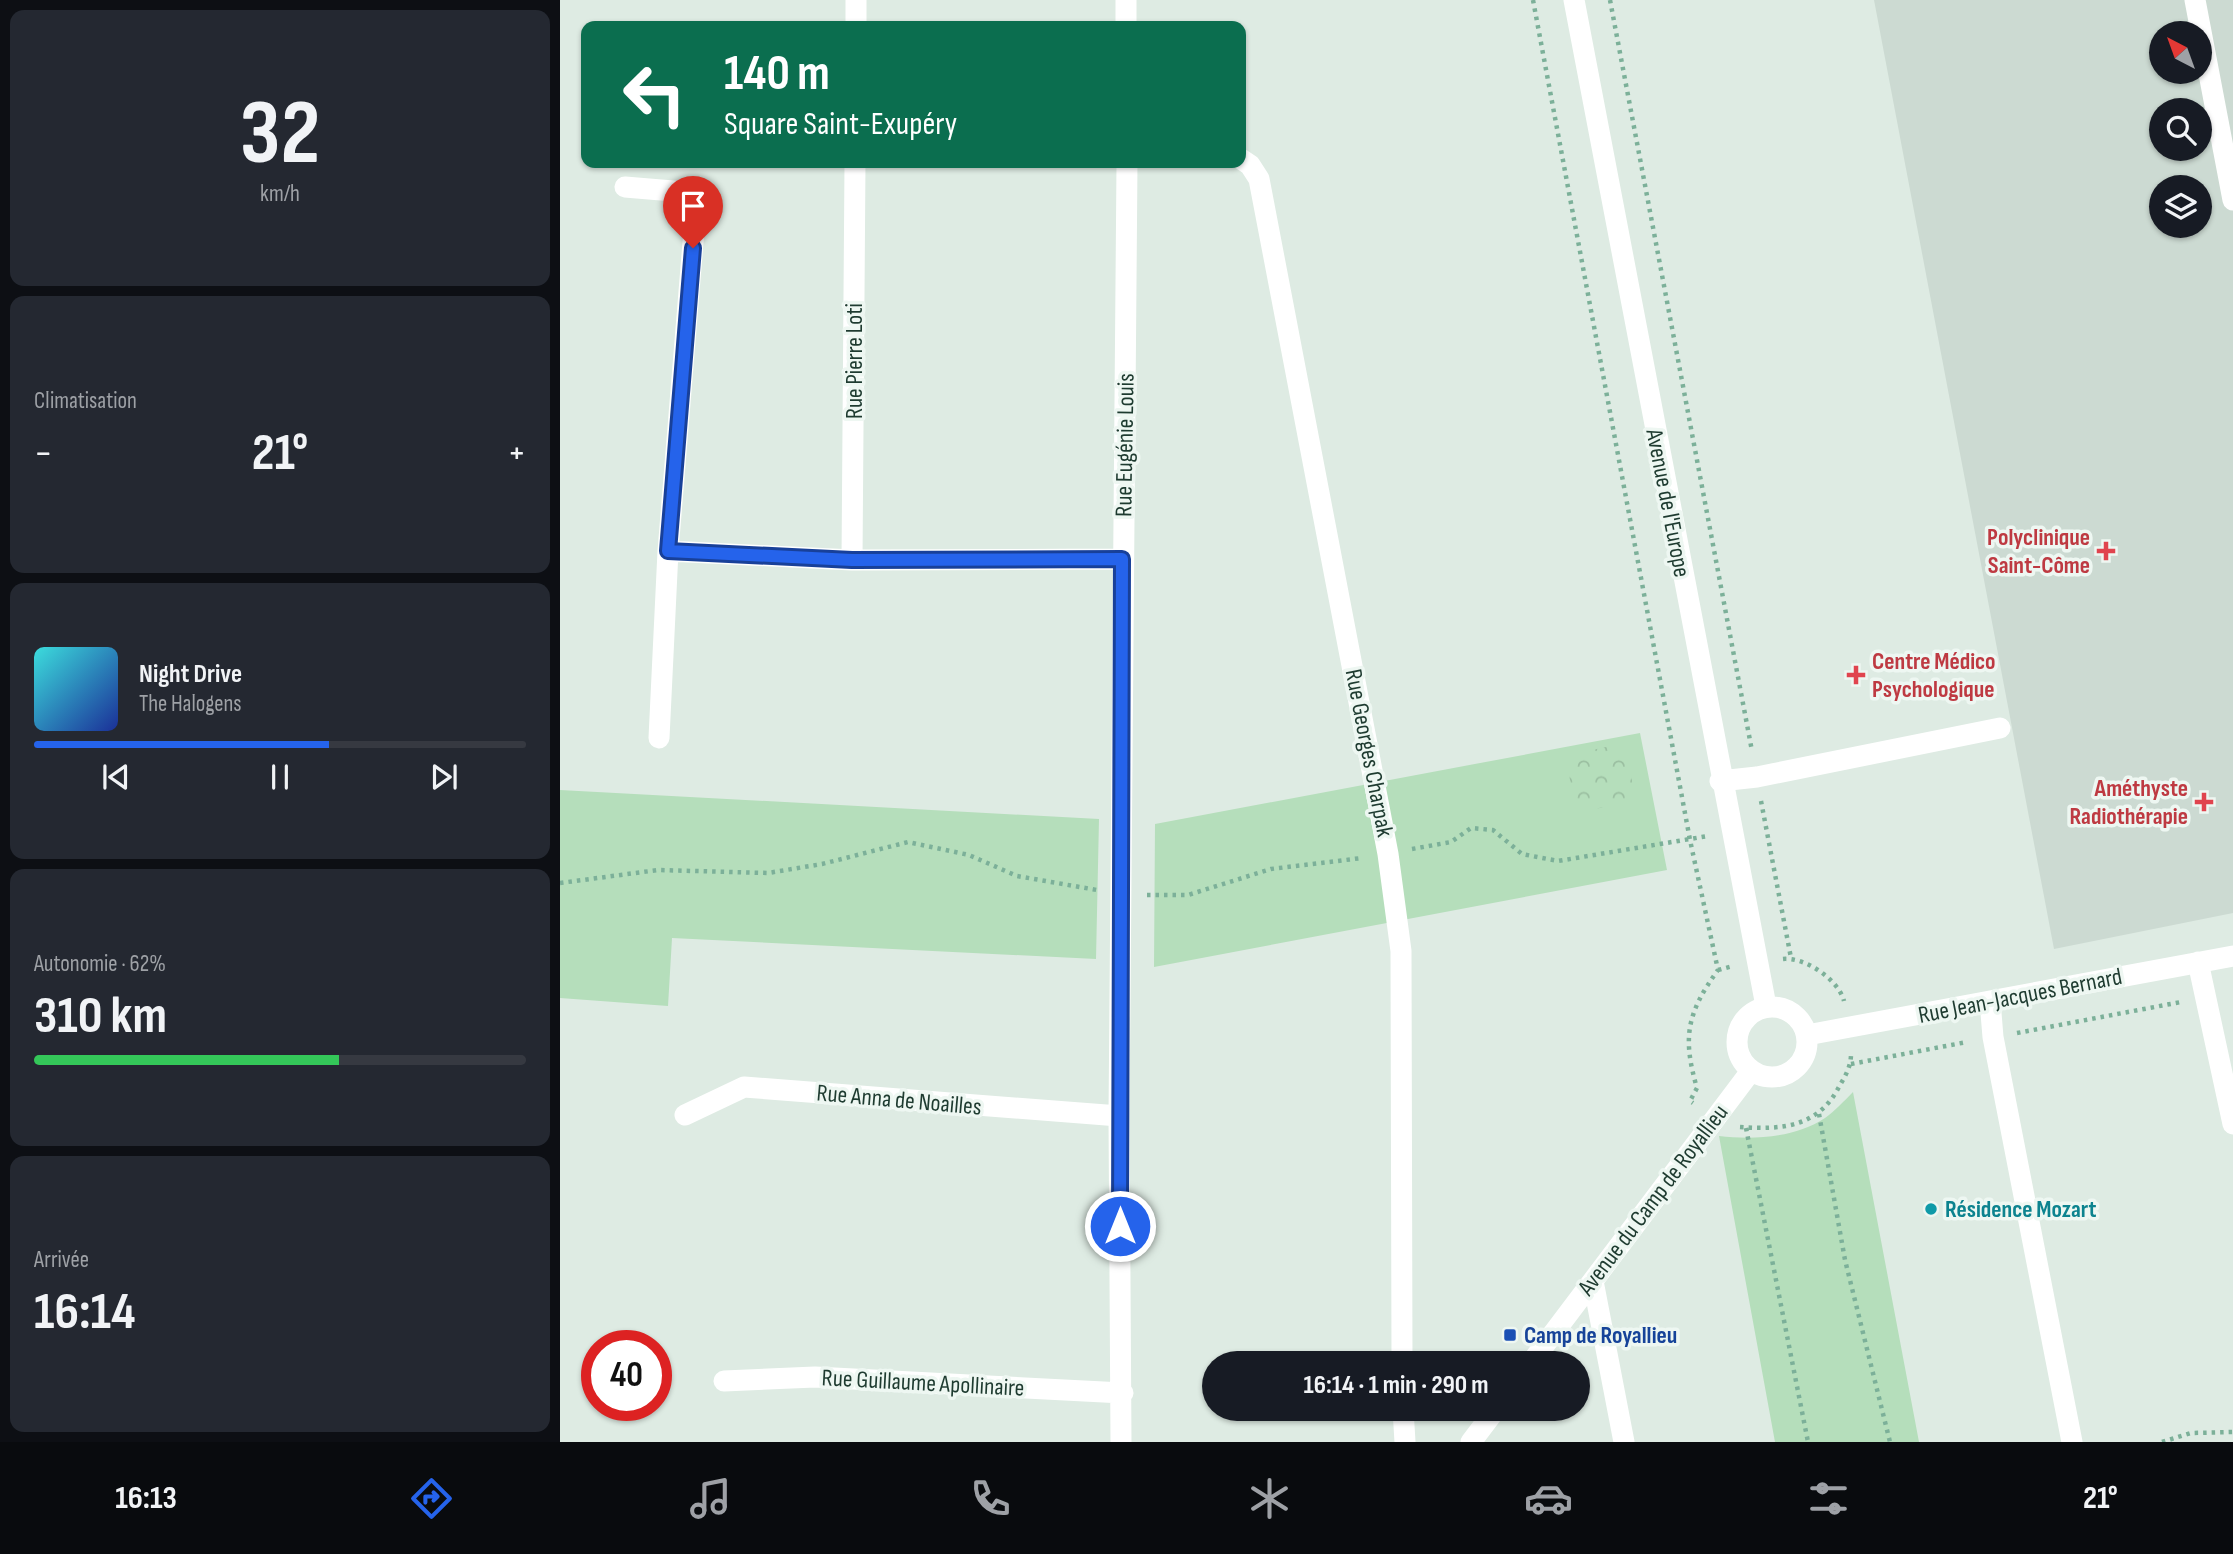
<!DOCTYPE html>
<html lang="fr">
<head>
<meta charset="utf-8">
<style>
	:root { --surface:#171b24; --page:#242831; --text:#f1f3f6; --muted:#9ea1a6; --line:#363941; --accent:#2563eb }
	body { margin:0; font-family:"Sofia Sans Condensed",sans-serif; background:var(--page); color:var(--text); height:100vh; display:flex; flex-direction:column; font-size:26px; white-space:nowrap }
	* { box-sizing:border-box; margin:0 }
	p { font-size:23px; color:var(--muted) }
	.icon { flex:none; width:38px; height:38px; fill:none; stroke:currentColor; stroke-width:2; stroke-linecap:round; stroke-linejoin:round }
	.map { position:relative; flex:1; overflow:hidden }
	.drawer { display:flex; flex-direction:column; gap:10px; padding:10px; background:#0d0f14; width:560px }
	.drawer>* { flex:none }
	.hud { position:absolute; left:21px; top:21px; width:665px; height:147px; border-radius:14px; box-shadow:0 2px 5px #0004; background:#0b6e4f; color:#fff; overflow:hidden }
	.needle { width:46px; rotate:319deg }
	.buttons { position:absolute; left:1589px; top:21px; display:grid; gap:14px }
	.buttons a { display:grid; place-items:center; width:63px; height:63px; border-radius:50%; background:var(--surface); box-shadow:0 2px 5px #0004; font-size:35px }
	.speed { position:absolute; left:21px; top:1330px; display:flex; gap:14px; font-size:35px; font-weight:700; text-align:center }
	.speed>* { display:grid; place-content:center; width:91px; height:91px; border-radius:50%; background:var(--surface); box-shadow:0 2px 5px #0004; line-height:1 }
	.speed .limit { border:10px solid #d22; background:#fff; color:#111 }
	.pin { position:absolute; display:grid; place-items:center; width:60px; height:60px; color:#fff; margin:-72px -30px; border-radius:50% 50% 50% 0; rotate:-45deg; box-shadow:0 0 7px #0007 }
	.pin .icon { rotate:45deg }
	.me { position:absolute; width:77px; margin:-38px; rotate:0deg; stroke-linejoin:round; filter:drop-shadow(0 0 5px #0008) }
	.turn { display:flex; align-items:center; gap:24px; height:147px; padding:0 28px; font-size:32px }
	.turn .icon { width:91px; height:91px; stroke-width:2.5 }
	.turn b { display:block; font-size:49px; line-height:60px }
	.big { font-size:52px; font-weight:700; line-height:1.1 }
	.drawer .tile { flex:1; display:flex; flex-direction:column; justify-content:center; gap:10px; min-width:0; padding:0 24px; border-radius:14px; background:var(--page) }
	.drawer .dial { align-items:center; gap:0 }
	.dial b { font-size:91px; line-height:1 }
	.song { display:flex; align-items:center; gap:21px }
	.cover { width:84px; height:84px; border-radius:10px; background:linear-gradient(135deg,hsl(180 70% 55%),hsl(230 70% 35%)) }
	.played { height:7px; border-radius:4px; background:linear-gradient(90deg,var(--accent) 60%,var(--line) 60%) }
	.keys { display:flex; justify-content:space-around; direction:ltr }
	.heat { display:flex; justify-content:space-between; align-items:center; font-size:38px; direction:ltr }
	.charge { height:10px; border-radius:5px; background:linear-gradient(90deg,#34c759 62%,var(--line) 0) }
	.trip { position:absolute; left:642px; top:1351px; width:388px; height:70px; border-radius:35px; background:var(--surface); box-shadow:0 2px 5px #0004; font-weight:700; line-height:70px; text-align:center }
	.menu { display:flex; height:112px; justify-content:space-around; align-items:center; background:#090b0e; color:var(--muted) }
	.menu .icon { width:49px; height:49px }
	.menu .selected { color:var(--accent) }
	.menu b { font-size:32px; color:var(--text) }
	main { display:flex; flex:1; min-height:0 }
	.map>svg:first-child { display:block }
	.built { fill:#ccdad2; fill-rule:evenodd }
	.green { fill:#b5debb }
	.park { fill:url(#park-crowns) }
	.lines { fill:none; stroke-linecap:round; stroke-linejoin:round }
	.path { stroke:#7cb099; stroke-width:4.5; stroke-dasharray:3.5 5; stroke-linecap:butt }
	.minor { stroke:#fff; stroke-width:21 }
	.route-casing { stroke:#184099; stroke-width:18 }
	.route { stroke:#2563eb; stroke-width:12 }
	.health-dot { fill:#e0444e; stroke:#eef7f2; stroke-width:2.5 }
	.culture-dot { fill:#0f9aa8; stroke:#eef7f2; stroke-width:2.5 }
	.transit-dot { fill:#1a4fb4; stroke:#eef7f2; stroke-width:2.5 }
	.labels { text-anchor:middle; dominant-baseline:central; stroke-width:7; stroke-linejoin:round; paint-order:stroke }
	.street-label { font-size:24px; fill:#1e3b30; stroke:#eef7f2 }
	.health-label { font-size:24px; font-weight:bold; fill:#be3a42; stroke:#eef7f2; text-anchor:end }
	.culture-label { font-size:24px; font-weight:bold; fill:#0d838f; stroke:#eef7f2; text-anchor:start }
	.transit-label { font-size:24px; font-weight:bold; fill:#164399; stroke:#eef7f2; text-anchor:start }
</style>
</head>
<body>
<main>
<section class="drawer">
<div class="tile dial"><b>32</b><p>km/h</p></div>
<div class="tile"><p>Climatisation</p>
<div class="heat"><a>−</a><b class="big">21°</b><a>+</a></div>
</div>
<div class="tile">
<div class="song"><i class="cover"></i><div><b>Night Drive</b><p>The Halogens</p></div></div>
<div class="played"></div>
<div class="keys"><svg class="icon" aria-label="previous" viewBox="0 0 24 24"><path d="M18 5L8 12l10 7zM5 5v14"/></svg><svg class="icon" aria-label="pause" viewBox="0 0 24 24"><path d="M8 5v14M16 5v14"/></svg><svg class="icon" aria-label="next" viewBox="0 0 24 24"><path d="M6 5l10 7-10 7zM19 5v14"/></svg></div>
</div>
<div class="tile"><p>Autonomie · 62%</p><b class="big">310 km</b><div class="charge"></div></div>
<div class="tile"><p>Arrivée</p><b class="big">16:14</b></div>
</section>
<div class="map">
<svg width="1673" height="1442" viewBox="0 0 1673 1442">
	<defs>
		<pattern id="park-crowns" width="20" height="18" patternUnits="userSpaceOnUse" patternTransform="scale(1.75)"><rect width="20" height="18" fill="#b5debb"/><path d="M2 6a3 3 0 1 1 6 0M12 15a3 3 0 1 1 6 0" fill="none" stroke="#9bbfa1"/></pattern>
	</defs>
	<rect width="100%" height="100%" fill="#deebe3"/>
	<path class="built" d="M1314 0H1673V913L1494 949ZM1601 33H1640V72H1601ZM1601 110H1640V149H1601ZM1601 187H1640V226H1601Z"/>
	<path class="green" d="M1080 733 1107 870 594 967 595 824Z
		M0 790 539 819 536 959 112 938 108 1006 0 998Z
		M1293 1092 1359 1442H1215L1159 1136C1193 1140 1235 1138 1265 1118 1275 1111 1284 1101 1293 1092Z"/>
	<path class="park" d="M1064 743 1076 800 1017 813 1005 756Z"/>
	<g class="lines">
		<path class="path" d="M973 0 1130 840 1158 970C1127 1013 1122 1037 1137 1088L1130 1101 1133 1103
			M1050 0 1192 751
			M1201 801 1231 958
			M852 849 891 842 911 828 933 830 962 854 998 861 1148 836
			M0 883 98 870 208 873 262 864 348 842 409 855 457 876 537 890
			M587 895H628L711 869 802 858
			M1223 959C1245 957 1278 979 1284 1001
			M1158 970 1173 966
			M1457 1033 1621 1002
			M1291 1064 1407 1042
			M1259 1114 1285 1260 1330 1442
			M1180 1127C1223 1130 1259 1127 1280 1085 1286 1075 1291 1066 1291 1054
			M1186 1128 1248 1442
			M1602 1442 1631 1433 1673 1432"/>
		<path class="minor" d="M566 0V26
			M1014 0 1206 1006
			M1635 0 1673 200
			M296 26V0
			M681 159 690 165 699 179 828 854 841 951 842 1363
			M65 187 137 193 108 551 292 560 563 559
			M292 560 295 163
			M99 738 108 551
			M1160 781 1197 777 1440 728
			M1638 962 1673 1124
			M1430 1001 1433 1037 1512 1442
			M1177 1042a35 35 0 1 1 70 0a35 35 0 1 1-70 0Z
			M1247 1035 1673 956
			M125 1115 184 1087 559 1116
			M1033 1281 1064 1442
			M971 1363 1191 1071
			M164 1381 255 1377 563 1393
			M843 1409 845 1442
			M561 1442 559 1116 567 163
			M911 1442 936 1409"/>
	</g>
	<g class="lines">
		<defs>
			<path id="route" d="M133 248 108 551 292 560 562 559 560 1226"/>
		</defs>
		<use href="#route" class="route-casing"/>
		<use href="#route" class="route"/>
	</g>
	<g class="health-dot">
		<path d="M1542.5 540.5h7v7h7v7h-7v7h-7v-7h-7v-7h7z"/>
		<path d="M1292.5 664.5h7v7h7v7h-7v7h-7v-7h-7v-7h7z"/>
		<path d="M1640.5 791.5h7v7h7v7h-7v7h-7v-7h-7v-7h7z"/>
	</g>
	<circle class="culture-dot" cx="1371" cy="1209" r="7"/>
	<rect class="transit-dot" x="943" y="1328" width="14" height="14" rx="3.5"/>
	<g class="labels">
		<g class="street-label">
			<text transform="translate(294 361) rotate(-90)">Rue Pierre Loti</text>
			<text transform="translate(565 445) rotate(-89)">Rue Eugénie Louis</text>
			<text transform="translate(1108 503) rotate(79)">Avenue de l'Europe</text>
			<text transform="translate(809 753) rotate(79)">Rue Georges Charpak</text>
			<text transform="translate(1460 996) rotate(-11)">Rue Jean-Jacques Bernard</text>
			<text transform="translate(339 1100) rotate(5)">Rue Anna de Noailles</text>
			<text transform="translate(1093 1200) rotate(-53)">Avenue du Camp de Royallieu</text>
			<text transform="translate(363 1383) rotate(3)">Rue Guillaume Apollinaire</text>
		</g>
		<g class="health-label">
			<text x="1530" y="537">Polyclinique<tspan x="1530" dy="28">Saint-Côme</tspan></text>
			<text x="1312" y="661" text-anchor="start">Centre Médico<tspan x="1312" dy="28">Psychologique</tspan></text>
			<text x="1628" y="788">Améthyste<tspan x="1628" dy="28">Radiothérapie</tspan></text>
		</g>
		<g class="culture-label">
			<text x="1385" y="1209">Résidence Mozart</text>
		</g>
		<g class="transit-label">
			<text x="964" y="1335">Camp de Royallieu</text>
		</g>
	</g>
</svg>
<div class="buttons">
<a><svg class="needle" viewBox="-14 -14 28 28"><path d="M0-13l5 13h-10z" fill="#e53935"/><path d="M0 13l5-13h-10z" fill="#9ea1a6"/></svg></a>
<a><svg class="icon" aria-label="search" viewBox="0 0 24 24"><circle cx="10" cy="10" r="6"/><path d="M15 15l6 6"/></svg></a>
<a><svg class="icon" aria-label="layers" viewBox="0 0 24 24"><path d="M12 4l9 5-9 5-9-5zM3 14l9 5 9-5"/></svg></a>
</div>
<div class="speed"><div class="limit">40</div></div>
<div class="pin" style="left:133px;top:248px;background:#d93025"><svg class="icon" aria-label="arrive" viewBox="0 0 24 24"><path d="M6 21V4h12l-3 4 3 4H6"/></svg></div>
<svg class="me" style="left:560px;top:1226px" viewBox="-20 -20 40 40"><circle r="17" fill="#2563eb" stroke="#fff" stroke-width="3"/><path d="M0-11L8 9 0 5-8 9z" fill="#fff"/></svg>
<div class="trip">16:14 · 1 min · 290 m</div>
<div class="hud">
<div class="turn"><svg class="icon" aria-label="left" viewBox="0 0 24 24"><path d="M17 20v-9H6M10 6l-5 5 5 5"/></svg><div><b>140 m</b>Square Saint-Exupéry</div></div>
</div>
</div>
</main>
<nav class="menu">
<b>16:13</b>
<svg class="icon selected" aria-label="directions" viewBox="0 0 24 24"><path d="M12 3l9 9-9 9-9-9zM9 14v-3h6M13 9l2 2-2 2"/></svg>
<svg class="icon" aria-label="music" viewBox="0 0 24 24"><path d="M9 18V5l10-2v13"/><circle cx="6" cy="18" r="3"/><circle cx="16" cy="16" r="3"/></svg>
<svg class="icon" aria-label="phone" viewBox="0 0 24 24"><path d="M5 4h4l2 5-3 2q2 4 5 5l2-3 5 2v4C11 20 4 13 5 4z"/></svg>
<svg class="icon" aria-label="climate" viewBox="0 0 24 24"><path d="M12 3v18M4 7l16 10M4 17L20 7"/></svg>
<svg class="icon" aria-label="car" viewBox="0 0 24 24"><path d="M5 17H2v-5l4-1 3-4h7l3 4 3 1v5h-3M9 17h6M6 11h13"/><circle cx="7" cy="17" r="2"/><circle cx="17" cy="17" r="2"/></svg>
<svg class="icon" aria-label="filters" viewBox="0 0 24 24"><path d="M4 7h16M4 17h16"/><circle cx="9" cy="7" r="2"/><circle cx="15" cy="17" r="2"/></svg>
<b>21°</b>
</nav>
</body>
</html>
